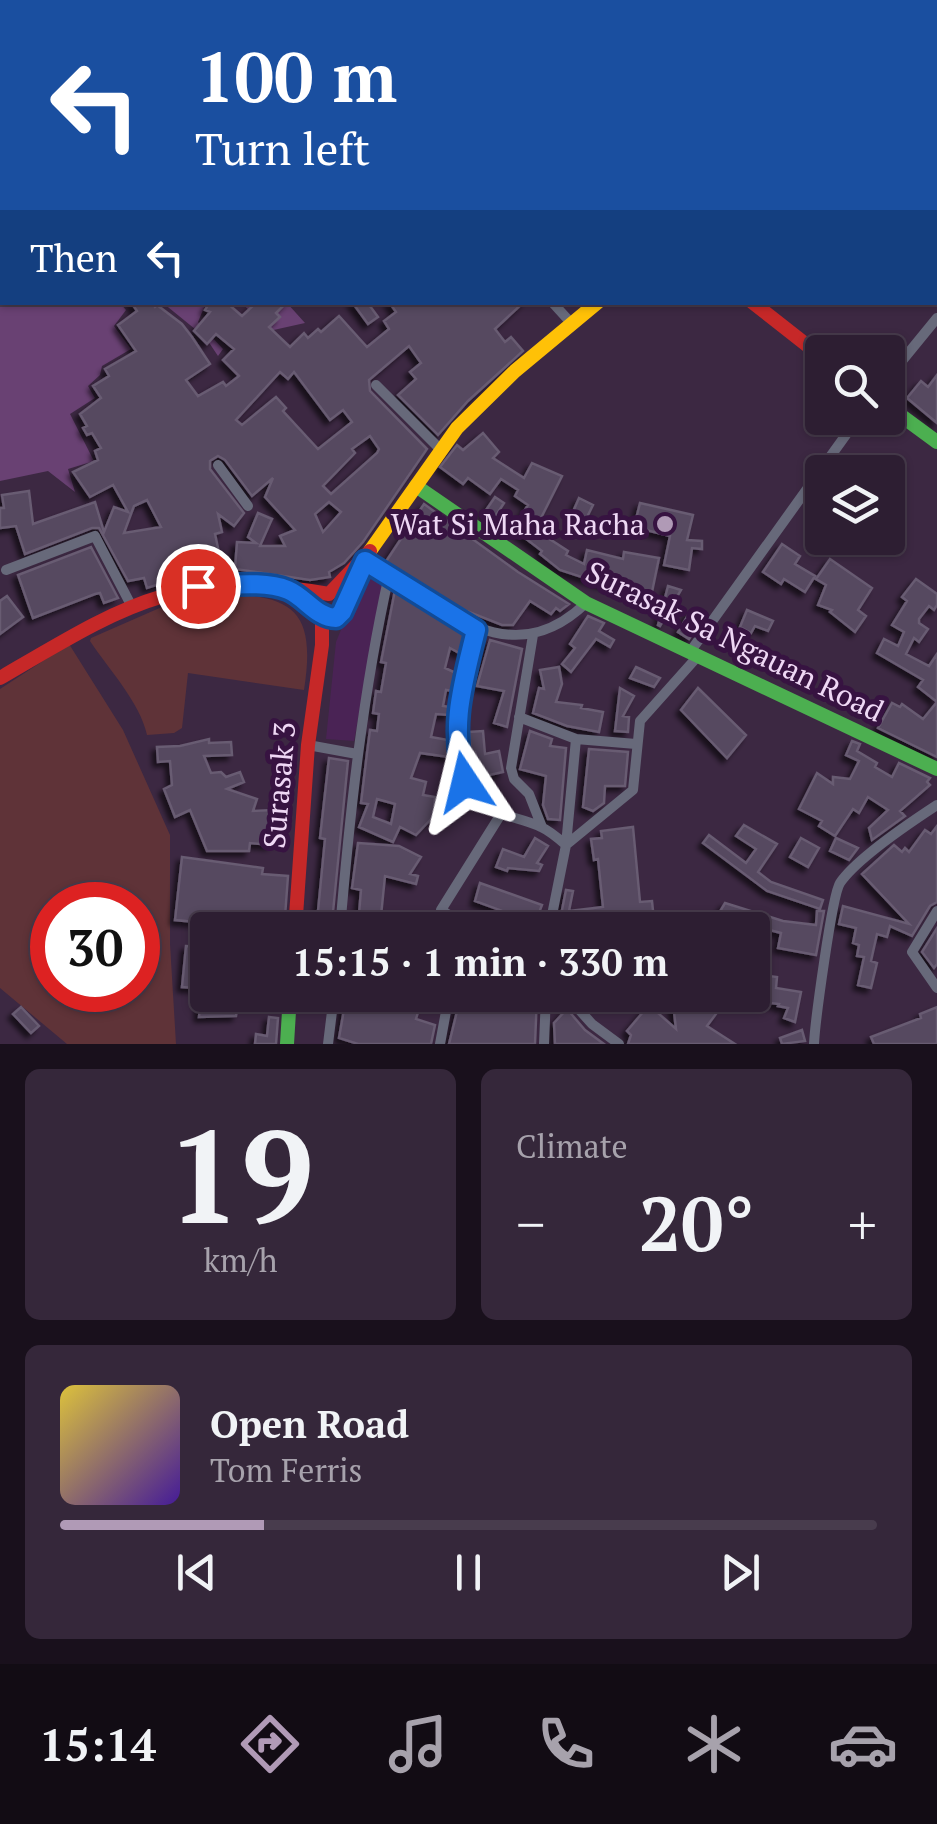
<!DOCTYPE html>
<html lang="en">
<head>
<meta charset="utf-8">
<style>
	:root { --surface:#2d1e32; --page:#35273a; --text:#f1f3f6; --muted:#a7a2ac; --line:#483c4d; --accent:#b09ab6 }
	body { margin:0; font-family:"PT Serif",serif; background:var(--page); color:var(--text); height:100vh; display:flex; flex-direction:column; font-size:38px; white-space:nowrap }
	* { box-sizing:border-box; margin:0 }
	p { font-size:32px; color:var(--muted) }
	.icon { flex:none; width:55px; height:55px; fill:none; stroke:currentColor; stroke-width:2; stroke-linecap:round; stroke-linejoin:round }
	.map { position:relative; height:1044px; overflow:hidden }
	.drawer { display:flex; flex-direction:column; gap:25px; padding:25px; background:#19101c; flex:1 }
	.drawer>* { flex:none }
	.top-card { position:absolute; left:0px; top:0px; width:938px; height:305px; box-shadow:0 2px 8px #0004,0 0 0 2px var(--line); background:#1a4fa0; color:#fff; overflow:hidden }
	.buttons { position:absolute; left:805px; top:335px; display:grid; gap:20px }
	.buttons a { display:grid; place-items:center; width:100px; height:100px; border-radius:10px; background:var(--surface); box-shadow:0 2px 8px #0004,0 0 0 2px var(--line); font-size:50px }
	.speed { position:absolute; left:30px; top:882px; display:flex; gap:20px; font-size:50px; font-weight:700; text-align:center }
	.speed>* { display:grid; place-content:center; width:130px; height:130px; border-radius:50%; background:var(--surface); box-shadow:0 2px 8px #0004,0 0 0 2px var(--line); line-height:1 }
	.speed .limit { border:15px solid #d22; background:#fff; color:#111 }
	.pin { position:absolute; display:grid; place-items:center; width:85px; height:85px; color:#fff; margin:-42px; border:5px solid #fff; border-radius:50%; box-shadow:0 2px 10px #0007 }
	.me { position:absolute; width:110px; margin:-55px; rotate:350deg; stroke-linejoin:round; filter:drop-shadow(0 0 8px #0008) }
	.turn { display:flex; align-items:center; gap:35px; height:210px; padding:0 30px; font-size:45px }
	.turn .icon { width:130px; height:130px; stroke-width:2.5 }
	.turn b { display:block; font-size:70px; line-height:85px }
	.then { display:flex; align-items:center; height:95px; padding:0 30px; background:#0003; gap:20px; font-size:38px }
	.big { font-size:75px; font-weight:700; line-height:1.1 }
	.drawer .card { flex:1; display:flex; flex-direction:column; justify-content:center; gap:15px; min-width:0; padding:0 35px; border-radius:15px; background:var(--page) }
	.drawer .dial { align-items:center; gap:0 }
	.dial b { font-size:130px; line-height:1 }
	.song { display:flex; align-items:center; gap:30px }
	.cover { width:120px; height:120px; border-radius:15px; background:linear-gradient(135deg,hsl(50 70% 55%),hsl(260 70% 35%)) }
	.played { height:10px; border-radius:5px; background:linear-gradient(90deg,var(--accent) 25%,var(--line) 25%) }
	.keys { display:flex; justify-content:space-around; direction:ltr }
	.heat { display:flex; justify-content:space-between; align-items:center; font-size:55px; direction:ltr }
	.drawer .tiles { flex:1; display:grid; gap:25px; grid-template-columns:1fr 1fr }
	.card:last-child { grid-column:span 2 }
	.trip { position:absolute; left:190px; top:912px; width:580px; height:100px; border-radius:10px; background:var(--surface); box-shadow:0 2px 8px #0004,0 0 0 2px var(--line); font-weight:700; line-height:100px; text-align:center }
	.dock { display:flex; height:160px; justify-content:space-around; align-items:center; background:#120c14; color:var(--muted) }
	.dock .icon { width:70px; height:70px }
	.dock .selected { color:var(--accent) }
	.dock b { font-size:45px; color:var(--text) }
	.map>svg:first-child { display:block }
	.built { fill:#4a2355 }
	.green { fill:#5f3338; fill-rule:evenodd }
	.water { fill:#694173 }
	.building { fill:#564960; stroke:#685b72; stroke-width:2.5; fill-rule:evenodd; filter:url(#shadow) }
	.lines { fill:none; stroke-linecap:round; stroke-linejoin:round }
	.street { stroke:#67697a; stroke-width:10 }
	.fast { stroke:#4caf50; stroke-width:14 }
	.slow { stroke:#ffc107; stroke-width:14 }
	.jam { stroke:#c62828; stroke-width:14 }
	.route-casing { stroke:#114b97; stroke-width:25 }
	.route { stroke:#1a73e8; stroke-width:18 }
	.poi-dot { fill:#b09ab6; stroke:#371341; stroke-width:4 }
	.labels { text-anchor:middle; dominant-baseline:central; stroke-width:10; stroke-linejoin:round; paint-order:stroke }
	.poi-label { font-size:30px; fill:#efd8f5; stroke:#371341; text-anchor:end }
	.street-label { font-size:30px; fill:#efd8f5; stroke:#371341 }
</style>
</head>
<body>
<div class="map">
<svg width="937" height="1044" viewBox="0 0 937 1044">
	<defs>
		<filter id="shadow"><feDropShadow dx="-4.5" dy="4.5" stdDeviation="2.5" flood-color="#0009"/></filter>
	</defs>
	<rect width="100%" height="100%" fill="#3c2842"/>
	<path class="built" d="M366 569 384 579 354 741 326 739 336 642Z"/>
	<path class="green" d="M213 593C291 595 317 607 304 690L188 673 182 728 174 733 147 735C140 702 109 670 90 641L91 638 187 596Z
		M69 644 123 730 170 835V944L176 1044H67L0 988V689ZM52 905H138V990H52Z"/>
	<path class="water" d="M0 0H590L593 2H2V302L120 303 126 310 114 326 131 349 102 366 100 375 88 386 95 398 70 414 94 461 68 469 75 492 48 471 0 481Z
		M163 303H206L198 322 223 349 218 356 206 338Z
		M242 303H287L305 323 269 331Z"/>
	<path class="building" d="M131 302H151L155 307 157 305 182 324 192 337 210 364 186 380 198 396 223 382 226 386 239 376 223 360 234 349 216 334 207 344 194 331 210 312 205 310 210 302H226L242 316 257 302H287L276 313 280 317 269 327 290 347 304 333 308 338 318 329 321 332 339 316 367 347 389 329 384 321 396 312 389 302H524L495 329 505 342 511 337 523 351 468 401 438 435 398 395 416 379 410 372 421 363 409 346 369 380 370 391 427 449 363 542 344 563 329 572 330 577 310 580 235 569 237 542 256 543 248 537 258 513 272 519 260 546H285L280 536 295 530 265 497 273 478 252 496 225 460 218 456 210 461V469L244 513 234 526 218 514 222 532 215 534 221 562 215 563V570H205L206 576H185L147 588 144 578 128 581 99 528H92L25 554 16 526 0 528V508H4L2 495 29 491 33 524 95 502 104 532 114 507 128 512 113 485 90 497 73 472 98 460 95 451 101 448 92 433 87 435 83 428 87 426 80 414 101 398 93 386 109 376 105 369 136 351 118 325 137 311ZM280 372 288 379 294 372 330 420 343 410 352 422 318 449 283 411 286 408 276 397 242 425 236 420ZM370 436 379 449 377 453 331 494 323 486 355 453 352 449ZM147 500 161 527 124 533 134 506ZM329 502 341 512 323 532 315 514Z
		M352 302H367L378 317 368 324Z
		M937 375V423L907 398 921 381 928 387Z
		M483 433 499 452 493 458 524 478 532 463 562 476 541 518 544 519 539 528 545 536 568 551 566 555 584 564 587 550 623 559 624 552 659 558 652 592 600 583 560 570 540 554 542 551 513 529 528 505 515 496 518 490 501 479 490 494 468 478 463 484 440 467 457 445 463 450Z
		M495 497 504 503 493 520 484 513Z
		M579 498 593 505 585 521 572 514Z
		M640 503 693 515 687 540 702 541V549L692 548 689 570 664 565 670 536 634 527Z
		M424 504 518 572 569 604 560 611 556 608 551 614 530 601 513 625H502L451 605 385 563Z
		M782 544 800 556 795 564 815 576 805 592 784 579 781 584 763 572Z
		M91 547 118 598 104 603 100 593 95 594 33 618 18 575Z
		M830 559 872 588 858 610 866 616 855 632 830 612 832 610 818 605 826 585 816 579Z
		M916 579 937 594V605L934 610 929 606 919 619V623L928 629 919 642 914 638 906 654 929 666 937 654V702L918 687 923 680 877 653 884 639 898 646 904 632 892 625 907 601 902 597Z
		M668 586 681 590 660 626 658 625Z
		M395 590 465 635 461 654 450 648 445 668 456 673 453 691 446 690 443 706 450 707 449 715 436 714 431 737 448 740 449 757 420 753 411 778 426 782 423 795 435 797 433 817 416 835 400 827 393 842 359 827 368 804 361 803 367 753 370 730 377 731 379 714 373 713 376 691 381 692 386 663 381 662ZM377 799 395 804 391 824 373 817Z
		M7 596 23 617 0 634V601Z
		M747 610 773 621 768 631 755 626 751 633 740 627Z
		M690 612 703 619 689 639 678 632Z
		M588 616 604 623 599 631 614 640 610 647 596 639 571 672 562 664 575 648 570 644Z
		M490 640 522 649 507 727 494 723 504 691 477 686Z
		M559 667 562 684 556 702 582 705 581 708 603 712 599 732 567 726 533 713 539 688 544 689 540 670Z
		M636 667 660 678 654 687 630 678Z
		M620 688 634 696 623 716 629 717 628 732 615 731Z
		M698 688 746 735 727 758 681 710Z
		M937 702V757L878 728 892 703 900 707 902 704 923 719Z
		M483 731 485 754 499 751 503 772 480 777 475 752H471L469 732Z
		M530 731 552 739 550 746 566 748 560 820 548 819 543 805 546 776 520 769Z
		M209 739V743L231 742 232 755 204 756 211 773 221 772 226 777 240 772 244 782 227 789 257 799 253 811 273 810 272 824H282V841L271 840V845L250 843 249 851H207L190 810 175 817 164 789 172 785 170 761 158 762 157 747 180 746Z
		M852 741 860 744 857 751 877 763 875 767 892 777 899 763 930 778 927 782 930 785 900 811 905 816 872 840 869 828 888 810 868 797 859 813 853 809 835 836 819 826 822 821 799 809 817 773 833 784V777L850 779 859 761 846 755Z
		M589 749 628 752 625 786H605L604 803 593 811 583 807Z
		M329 758 348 761 333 912 318 911 325 839 320 838Z
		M744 825 777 844 758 872 771 882 823 900 820 909 767 891 703 843 709 835 746 863 756 849 736 836Z
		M937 826V902L930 906 912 936 890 926 887 937 877 934 871 961 877 963 871 988 858 985 864 957 857 956 859 945 853 943 856 928 839 924 843 906 909 924 862 874 894 845 902 852 905 848 909 852 925 830 931 834Z
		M633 827 640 902 652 901 655 930H558L566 890 573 891 569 911 603 907 598 859 594 860 591 839 602 838 601 831Z
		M535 838 548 846 537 863 542 865 539 871 508 868 507 871 496 867 503 849 524 857Z
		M801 838 819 848 808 867 790 857Z
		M836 838 858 848 849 860 830 851Z
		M358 843 399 846 421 857 410 874 418 876 416 884 385 876 381 916 359 914 361 890 352 888Z
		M182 857 263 868 262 874 288 876 284 930 175 920Z
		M480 883 542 905 535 923 475 901Z
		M725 903 783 921 816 925 817 911H824L816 955 778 948 781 933 758 927 757 930H709Z
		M420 913 439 919 452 930 415 928Z
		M937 928V964L934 968 922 952Z
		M186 946 208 948V989L182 987Z
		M752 974 777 977 776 988 801 992 795 1022 784 1018 788 1008 778 1006 779 1004 752 1001Z
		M361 995H377L375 1004 419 1009 416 1019 435 1025 431 1044H358L339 1038 346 998 360 1001Z
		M461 995H537L535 1044H449Z
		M672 995H714L716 1014 707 1026 735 1044H628L631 1035 627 1031 649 1005 676 1029Z
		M201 997 238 1004 236 1016 199 1017Z
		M21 1007 39 1026 31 1033 13 1014Z
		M937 1007V1044H874L871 1037 921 1018 920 1014Z
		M567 1009 585 1030 604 1044H555L554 1023Z
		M269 1017 278 1018 276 1044H255L256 1034 267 1036Z
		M802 1030 805 1041 782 1044 780 1038Z"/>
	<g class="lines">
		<path class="street" d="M935 48 937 46
			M935 117 937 121
			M935 141H937
			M935 240 937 241
			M552 302 572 324
			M888 378 937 318
			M376 385 440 449
			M218 465 248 506
			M365 561C438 603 508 678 586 603
			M6 570 95 536 131 605
			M475 630C466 672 437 767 477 801 494 816 521 817 541 827 550 831 558 838 566 845
			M533 635 511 768 514 779 529 794 542 827
			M690 652 858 418
			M519 717 576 739 636 744
			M308 745 357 754
			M566 845 633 790 640 721 698 656
			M937 911 912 952 937 988
			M340 930C350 810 363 692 389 575
			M461 930 462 923 441 910 501 814
			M549 930 566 845 576 739
			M566 995 592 1024 619 1044
			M328 1044 334 995
			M440 1044 449 995
			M544 1044 546 995
			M814 1044C815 1023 832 895 840 883 857 858 911 822 937 805"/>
		<path class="fast" d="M935 207H937
			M888 406 937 442
			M416 486 586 603 937 769
			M287 1044 290 995"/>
		<path class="slow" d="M935 186H937
			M370 551 457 428 515 371 598 302"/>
		<path class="jam" d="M867 2 869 0
			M752 302 822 357
			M290 590 329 618 342 612V599
			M0 678C125 605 179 567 329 594L370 551 344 606
			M295 930 308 745 322 645V613"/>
	</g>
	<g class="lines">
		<defs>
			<path id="route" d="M198 586C226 586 263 580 288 590 305 597 317 618 336 618L342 612 365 561 476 630C463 684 449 726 465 782"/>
		</defs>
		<use href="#route" class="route-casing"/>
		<use href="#route" class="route"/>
	</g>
	<circle class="poi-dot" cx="665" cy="524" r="10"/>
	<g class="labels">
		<g class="poi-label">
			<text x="645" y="524">Wat Si Maha Racha</text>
		</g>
		<g class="street-label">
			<text transform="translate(735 641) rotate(26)">Surasak Sa Ngauan Road</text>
			<text transform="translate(279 785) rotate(-85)">Surasak 3</text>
		</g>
	</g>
</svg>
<div class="buttons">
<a><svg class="icon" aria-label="search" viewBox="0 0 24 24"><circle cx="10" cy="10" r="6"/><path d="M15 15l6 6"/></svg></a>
<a><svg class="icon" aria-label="layers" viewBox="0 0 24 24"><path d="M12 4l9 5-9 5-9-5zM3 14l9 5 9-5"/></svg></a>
</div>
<div class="speed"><div class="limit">30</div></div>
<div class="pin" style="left:198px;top:586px;background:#d93025"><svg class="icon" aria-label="arrive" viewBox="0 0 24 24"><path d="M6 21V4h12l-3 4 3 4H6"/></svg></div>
<svg class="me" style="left:465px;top:782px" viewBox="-20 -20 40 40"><path d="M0-17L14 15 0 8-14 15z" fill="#1a73e8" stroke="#fff" stroke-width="4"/></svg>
<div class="trip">15:15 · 1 min · 330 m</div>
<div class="top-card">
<div class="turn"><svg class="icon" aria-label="left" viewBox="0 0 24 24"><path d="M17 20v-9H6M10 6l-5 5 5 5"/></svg><div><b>100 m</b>Turn left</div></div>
<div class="then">Then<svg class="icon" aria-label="left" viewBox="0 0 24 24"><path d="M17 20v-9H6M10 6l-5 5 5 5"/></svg></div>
</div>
</div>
<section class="drawer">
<div class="tiles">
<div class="card dial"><b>19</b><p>km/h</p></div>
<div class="card"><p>Climate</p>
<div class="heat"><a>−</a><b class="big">20°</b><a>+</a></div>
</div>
<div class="card">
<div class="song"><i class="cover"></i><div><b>Open Road</b><p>Tom Ferris</p></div></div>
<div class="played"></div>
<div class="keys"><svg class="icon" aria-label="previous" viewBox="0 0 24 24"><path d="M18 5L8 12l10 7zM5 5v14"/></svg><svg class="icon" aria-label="pause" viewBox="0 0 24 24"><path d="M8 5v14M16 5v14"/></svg><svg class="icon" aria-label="next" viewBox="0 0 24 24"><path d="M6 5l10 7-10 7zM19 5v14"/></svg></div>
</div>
</div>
</section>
<nav class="dock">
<b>15:14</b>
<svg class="icon selected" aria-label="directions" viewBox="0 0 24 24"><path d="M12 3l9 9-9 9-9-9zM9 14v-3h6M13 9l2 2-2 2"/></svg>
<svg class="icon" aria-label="music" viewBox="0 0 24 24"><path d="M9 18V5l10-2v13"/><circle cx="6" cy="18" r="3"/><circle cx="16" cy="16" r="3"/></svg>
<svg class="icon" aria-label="phone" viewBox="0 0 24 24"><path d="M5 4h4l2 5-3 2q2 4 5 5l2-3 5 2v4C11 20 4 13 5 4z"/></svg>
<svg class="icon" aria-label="climate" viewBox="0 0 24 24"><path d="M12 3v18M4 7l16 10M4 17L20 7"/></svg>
<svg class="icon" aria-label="car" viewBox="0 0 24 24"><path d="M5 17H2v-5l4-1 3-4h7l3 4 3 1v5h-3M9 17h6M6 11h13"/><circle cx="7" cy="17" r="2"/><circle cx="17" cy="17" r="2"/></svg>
</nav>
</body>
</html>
